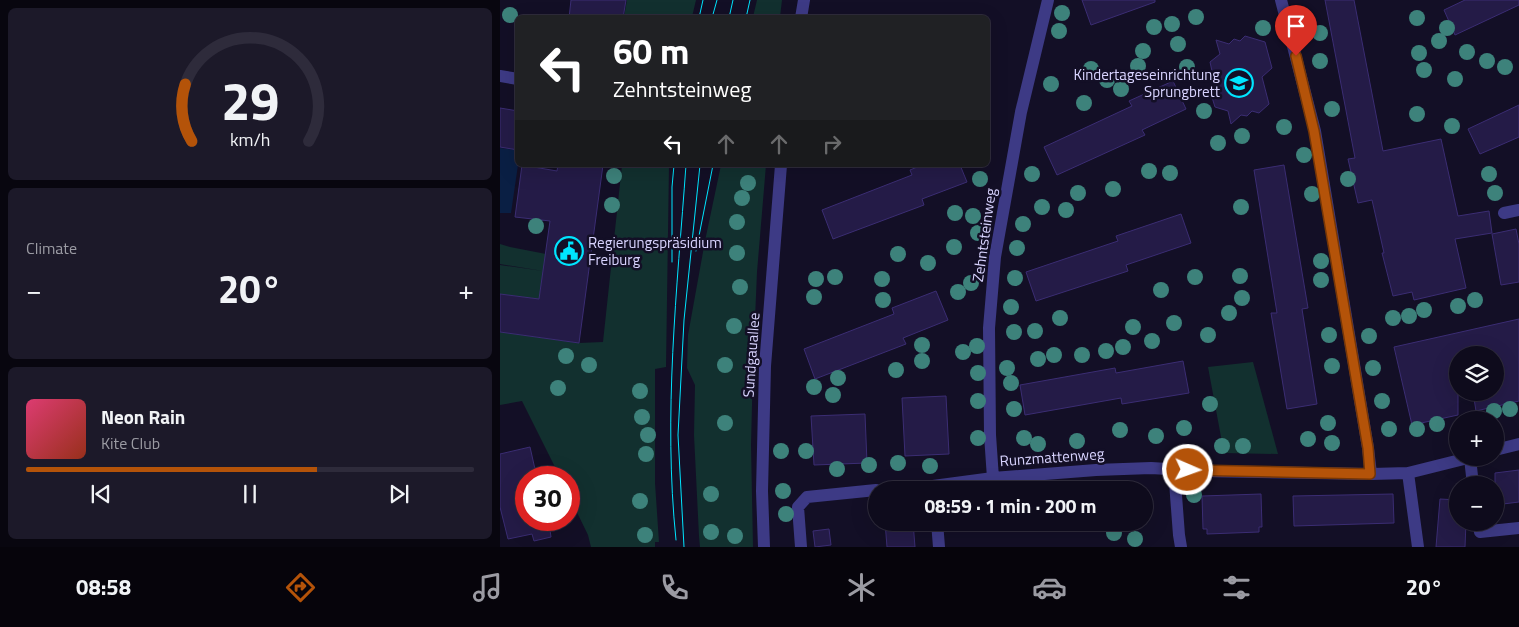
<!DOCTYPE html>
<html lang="en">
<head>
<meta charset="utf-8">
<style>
	:root { --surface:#0e0b1c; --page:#1c1929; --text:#f1f3f6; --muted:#9b9ba3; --line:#2e2b3b; --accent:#b45309 }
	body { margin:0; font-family:"Titillium Web",sans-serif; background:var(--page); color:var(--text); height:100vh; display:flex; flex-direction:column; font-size:19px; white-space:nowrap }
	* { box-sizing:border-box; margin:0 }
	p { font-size:16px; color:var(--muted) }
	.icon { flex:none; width:28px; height:28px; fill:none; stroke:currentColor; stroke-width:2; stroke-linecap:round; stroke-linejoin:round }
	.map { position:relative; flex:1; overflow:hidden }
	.details { display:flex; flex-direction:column; gap:8px; padding:8px; background:#08060f; width:500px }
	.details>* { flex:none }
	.hud { position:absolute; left:15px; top:15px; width:475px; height:152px; border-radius:8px; box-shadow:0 5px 20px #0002,0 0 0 1px var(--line); background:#202124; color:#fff; overflow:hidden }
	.buttons { position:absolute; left:949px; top:346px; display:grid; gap:10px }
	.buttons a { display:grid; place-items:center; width:55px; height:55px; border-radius:50%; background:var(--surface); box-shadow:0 5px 20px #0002,0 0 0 1px var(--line); font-size:25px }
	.speed { position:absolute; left:15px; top:466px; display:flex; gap:10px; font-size:25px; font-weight:700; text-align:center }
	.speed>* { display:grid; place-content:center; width:65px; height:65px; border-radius:50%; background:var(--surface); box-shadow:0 5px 20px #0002,0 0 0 1px var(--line); line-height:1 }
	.speed .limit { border:8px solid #d22; background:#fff; color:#111 }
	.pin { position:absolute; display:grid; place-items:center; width:42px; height:42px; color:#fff; margin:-51px -21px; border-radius:50% 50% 50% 0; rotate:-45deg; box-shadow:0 0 5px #0007 }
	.pin .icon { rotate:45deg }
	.me { position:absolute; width:55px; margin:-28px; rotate:92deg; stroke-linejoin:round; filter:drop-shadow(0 0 4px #0008) }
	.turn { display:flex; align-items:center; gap:18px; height:105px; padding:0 15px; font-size:22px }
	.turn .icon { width:65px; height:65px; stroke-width:2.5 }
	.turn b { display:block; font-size:35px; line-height:42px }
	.lanes { display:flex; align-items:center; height:48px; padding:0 15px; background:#0003; justify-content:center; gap:25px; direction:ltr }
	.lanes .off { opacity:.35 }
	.big { font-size:38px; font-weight:700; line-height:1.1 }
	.details .card { flex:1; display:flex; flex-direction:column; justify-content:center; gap:8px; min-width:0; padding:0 18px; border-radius:8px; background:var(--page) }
	.details .dial { align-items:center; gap:0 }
	.dial svg { height:130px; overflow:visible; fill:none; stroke:var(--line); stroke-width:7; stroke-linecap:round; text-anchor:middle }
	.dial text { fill:var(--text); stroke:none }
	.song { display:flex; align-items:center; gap:15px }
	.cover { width:60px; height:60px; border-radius:8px; background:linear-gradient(135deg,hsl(340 70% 55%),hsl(10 70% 35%)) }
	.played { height:5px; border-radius:2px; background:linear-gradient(90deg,var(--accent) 65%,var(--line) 65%) }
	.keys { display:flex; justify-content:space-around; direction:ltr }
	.heat { display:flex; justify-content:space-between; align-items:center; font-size:28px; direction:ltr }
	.trip { position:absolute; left:368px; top:481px; width:285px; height:50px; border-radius:25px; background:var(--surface); box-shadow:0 5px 20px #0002,0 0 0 1px var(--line); font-weight:700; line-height:50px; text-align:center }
	.menu { display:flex; height:80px; justify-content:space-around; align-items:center; background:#06040b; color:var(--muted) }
	.menu .icon { width:35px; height:35px }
	.menu .selected { color:var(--accent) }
	.menu b { font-size:22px; color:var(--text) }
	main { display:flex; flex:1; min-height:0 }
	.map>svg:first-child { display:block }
	.green { fill:#12302f }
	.water { fill:#0a1f44 }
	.building { fill:#241b47; stroke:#3b2d73 }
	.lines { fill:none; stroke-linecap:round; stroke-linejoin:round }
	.minor { stroke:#3d3a85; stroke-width:12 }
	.tram { stroke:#00e5ff; stroke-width:1 }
	.tree { fill:#3d827b }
	.route-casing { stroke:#753606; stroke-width:12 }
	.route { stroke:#b45309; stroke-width:9 }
	.labels { text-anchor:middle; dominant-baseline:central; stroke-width:5; stroke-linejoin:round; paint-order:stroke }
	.poi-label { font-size:15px; fill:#d9d4ff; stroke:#130f26; text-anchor:end }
	.street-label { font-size:15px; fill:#d9d4ff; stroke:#130f26 }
</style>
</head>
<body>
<main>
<section class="details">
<div class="card dial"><svg viewBox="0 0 100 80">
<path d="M14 69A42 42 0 1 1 86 69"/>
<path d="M14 69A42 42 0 0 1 10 34" stroke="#b45309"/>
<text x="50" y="56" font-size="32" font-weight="700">29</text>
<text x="50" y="72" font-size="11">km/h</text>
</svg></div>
<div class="card"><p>Climate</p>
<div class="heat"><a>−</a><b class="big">20°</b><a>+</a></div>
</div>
<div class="card">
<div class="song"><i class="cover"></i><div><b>Neon Rain</b><p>Kite Club</p></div></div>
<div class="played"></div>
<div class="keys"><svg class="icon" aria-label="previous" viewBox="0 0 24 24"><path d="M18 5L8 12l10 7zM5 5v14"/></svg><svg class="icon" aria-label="pause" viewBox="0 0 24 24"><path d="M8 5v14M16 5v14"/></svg><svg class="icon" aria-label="next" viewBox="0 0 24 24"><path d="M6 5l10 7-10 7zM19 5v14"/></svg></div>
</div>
</section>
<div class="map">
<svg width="1019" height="547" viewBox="0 0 1019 547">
	<rect width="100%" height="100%" fill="#130f26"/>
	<path class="green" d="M127 0H196L192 17H124Z
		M257 0H282L280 17H253Z
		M122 165H169L166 367 155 369V483L159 542H155V547H91L88 535 69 496V478L60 477 22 401 0 405V332L79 343 103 342Z
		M221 165H266L257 272 253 366 251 445 253 547H200L199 536 194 435 195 385 187 368 188 335 205 241Z
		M0 244 10 247 46 254 43 271 0 264Z
		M0 265 43 271 39 299 0 294Z
		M753 362 778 454 724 453 708 367Z"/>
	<path class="water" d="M0 148 17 150 18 165 11 213H0Z"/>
	<path class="building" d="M71 0H126L123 18H69Z
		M582 0H655V2L591 25Z
		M825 0H854L883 151 941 139 958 216 989 211 992 233 955 239 966 288 914 300 912 292 893 296 882 253H884L872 200 858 203 848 159 855 158Z
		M965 0H1019V5L955 35 944 10Z
		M745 36 765 42 772 68 762 77 769 104 759 113 752 111 747 116 741 115 731 124 728 111 715 107 711 94 716 89 710 62 720 54 716 40 729 44 734 39 740 41Z
		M673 81 686 109 642 130 645 135 557 175 544 147 632 106 629 101Z
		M1019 105V137L980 154 968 129Z
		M0 108 18 111V150L0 147Z
		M22 165 57 171 58 165H103L79 343 0 332V294L39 299 50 221 15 217Z
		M422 165H460L467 182 422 199 424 205 333 239 322 210 412 175 410 170Z
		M784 165 808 308 802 309 817 404 787 409 771 313H777L754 170Z
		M681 214 691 243 626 265 628 271 536 301 526 272 618 241 616 236Z
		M1016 229 1019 244V282L1001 285 992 234Z
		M436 291 448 320 403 338 406 344 315 379 304 349 394 314 392 308Z
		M1019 319V401L976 411 973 392H995V355H958V415L912 425 894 347Z
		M683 361 689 393 622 404 621 398 525 415 520 385 615 368 616 373Z
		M446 396 449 454 405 456 402 398Z
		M365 414 367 463 314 465 311 416Z
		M30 447 37 478H26V520H63L64 526 50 530 51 537 34 541 32 534 8 539 0 507V454Z
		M1019 470V502L995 505V473Z
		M761 494 762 527H759V532L707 534V529H703L702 496Z
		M893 494 894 523 794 526 793 496Z
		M940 499 958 500V522H966L965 547H936Z
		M385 522H413L415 547H387Z
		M329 529 331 545 315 547 313 531Z"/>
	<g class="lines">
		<path class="minor" d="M781 0 815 131 868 448 871 474
			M301 18 304 0
			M0 76 18 79
			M1004 213 1019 210
			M995 450 1019 444
			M970 458 973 485
			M674 469 679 535 681 547
			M908 473 918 547
			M493 478 490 435 489 328 495 257 521 112 548 0
			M382 490 433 486 493 478 596 470 651 468 701 471 871 474 908 473 968 458
			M437 522 439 547
			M978 522 980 532 1019 528
			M264 547 262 491 265 366 281 165
			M301 547 298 507 307 497 376 490"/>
		<path class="tram" d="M199 18 203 0
			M212 18 217 0
			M229 18 233 0
			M246 18 250 0
			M196 251 213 165
			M172 262V187L174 165
			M176 540C163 415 177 290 186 165
			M184 547 178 435 184 320 200 165"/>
	</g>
	<g class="tree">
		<circle cx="562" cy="13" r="8"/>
		<circle cx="10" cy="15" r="8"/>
		<circle cx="696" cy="17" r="8"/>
		<circle cx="917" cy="18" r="8"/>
		<circle cx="672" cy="24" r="8"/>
		<circle cx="654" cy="27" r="8"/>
		<circle cx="763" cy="28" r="8"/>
		<circle cx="947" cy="28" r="8"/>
		<circle cx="559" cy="31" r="8"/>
		<circle cx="820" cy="33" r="8"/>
		<circle cx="939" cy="41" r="8"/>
		<circle cx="678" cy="44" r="8"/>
		<circle cx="643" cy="51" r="8"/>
		<circle cx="967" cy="52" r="8"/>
		<circle cx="919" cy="53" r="8"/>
		<circle cx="820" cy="61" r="8"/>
		<circle cx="987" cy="61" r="8"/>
		<circle cx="638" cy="66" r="8"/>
		<circle cx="687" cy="67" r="8"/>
		<circle cx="1005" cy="67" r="8"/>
		<circle cx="591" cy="69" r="8"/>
		<circle cx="924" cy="70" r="8"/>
		<circle cx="955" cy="79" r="8"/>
		<circle cx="607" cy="80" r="8"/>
		<circle cx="551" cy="84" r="8"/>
		<circle cx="621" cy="89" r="8"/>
		<circle cx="584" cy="103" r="8"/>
		<circle cx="832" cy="109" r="8"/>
		<circle cx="704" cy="111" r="8"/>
		<circle cx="917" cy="114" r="8"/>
		<circle cx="952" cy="126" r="8"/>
		<circle cx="784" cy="127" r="8"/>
		<circle cx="742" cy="136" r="8"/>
		<circle cx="718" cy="143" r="8"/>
		<circle cx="804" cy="155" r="8"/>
		<circle cx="649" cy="171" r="8"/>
		<circle cx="670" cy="173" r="8"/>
		<circle cx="532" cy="174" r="8"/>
		<circle cx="989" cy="174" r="8"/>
		<circle cx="114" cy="176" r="8"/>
		<circle cx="480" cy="179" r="8"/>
		<circle cx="848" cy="179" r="8"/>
		<circle cx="248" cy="183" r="8"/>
		<circle cx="613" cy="189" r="8"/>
		<circle cx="578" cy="193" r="8"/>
		<circle cx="995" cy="193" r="8"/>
		<circle cx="812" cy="194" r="8"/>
		<circle cx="242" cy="198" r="8"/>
		<circle cx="112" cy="205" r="8"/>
		<circle cx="542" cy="207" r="8"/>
		<circle cx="741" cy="207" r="8"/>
		<circle cx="566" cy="210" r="8"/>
		<circle cx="455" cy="213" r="8"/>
		<circle cx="473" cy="216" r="8"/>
		<circle cx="237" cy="222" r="8"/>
		<circle cx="523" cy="224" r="8"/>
		<circle cx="36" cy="226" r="8"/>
		<circle cx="478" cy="233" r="8"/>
		<circle cx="454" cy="247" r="8"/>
		<circle cx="517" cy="248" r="8"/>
		<circle cx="237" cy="253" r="8"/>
		<circle cx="398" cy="254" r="8"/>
		<circle cx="821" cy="261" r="8"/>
		<circle cx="428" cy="263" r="8"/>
		<circle cx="740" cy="276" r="8"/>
		<circle cx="335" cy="277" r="8"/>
		<circle cx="695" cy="277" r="8"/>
		<circle cx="515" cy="278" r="8"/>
		<circle cx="316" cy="279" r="8"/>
		<circle cx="382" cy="279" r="8"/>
		<circle cx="821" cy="280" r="8"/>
		<circle cx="471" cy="283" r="8"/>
		<circle cx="240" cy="287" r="8"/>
		<circle cx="661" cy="290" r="8"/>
		<circle cx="458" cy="292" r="8"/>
		<circle cx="314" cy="297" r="8"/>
		<circle cx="742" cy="298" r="8"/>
		<circle cx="383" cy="300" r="8"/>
		<circle cx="975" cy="300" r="8"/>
		<circle cx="958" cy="306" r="8"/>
		<circle cx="511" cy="307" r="8"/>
		<circle cx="924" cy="310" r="8"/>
		<circle cx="729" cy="313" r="8"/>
		<circle cx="909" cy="316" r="8"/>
		<circle cx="560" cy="318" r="8"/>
		<circle cx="893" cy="318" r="8"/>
		<circle cx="674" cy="323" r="8"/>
		<circle cx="234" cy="326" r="8"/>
		<circle cx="633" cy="327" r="8"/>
		<circle cx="535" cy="331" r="8"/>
		<circle cx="514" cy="332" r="8"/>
		<circle cx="708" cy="335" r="8"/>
		<circle cx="829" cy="335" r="8"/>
		<circle cx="869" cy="336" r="8"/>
		<circle cx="652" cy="341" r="8"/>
		<circle cx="422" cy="345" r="8"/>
		<circle cx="477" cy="346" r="8"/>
		<circle cx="623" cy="347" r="8"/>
		<circle cx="606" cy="351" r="8"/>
		<circle cx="463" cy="352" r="8"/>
		<circle cx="554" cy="355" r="8"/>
		<circle cx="582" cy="355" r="8"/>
		<circle cx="66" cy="356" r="8"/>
		<circle cx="538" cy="359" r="8"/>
		<circle cx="422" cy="361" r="8"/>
		<circle cx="89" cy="365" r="8"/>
		<circle cx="225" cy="365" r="8"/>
		<circle cx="832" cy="366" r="8"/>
		<circle cx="507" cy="368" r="8"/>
		<circle cx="873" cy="368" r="8"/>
		<circle cx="396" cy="370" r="8"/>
		<circle cx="478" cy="373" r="8"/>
		<circle cx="338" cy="378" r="8"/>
		<circle cx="511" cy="383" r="8"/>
		<circle cx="314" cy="387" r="8"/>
		<circle cx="58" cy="388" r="8"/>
		<circle cx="140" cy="391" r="8"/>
		<circle cx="333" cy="395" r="8"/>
		<circle cx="478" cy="401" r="8"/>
		<circle cx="882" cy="401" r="8"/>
		<circle cx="710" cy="404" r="8"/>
		<circle cx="514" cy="409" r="8"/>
		<circle cx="1010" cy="409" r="8"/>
		<circle cx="994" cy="411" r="8"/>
		<circle cx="142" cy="417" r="8"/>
		<circle cx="225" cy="423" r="8"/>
		<circle cx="828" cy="423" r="8"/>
		<circle cx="937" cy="424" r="8"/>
		<circle cx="684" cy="428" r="8"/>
		<circle cx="889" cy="429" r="8"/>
		<circle cx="917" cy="429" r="8"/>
		<circle cx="620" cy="430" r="8"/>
		<circle cx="148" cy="435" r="8"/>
		<circle cx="656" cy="436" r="8"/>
		<circle cx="478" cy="438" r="8"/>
		<circle cx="524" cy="438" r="8"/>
		<circle cx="808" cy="439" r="8"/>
		<circle cx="577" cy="441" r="8"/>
		<circle cx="832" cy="443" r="8"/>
		<circle cx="538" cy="444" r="8"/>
		<circle cx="722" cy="446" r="8"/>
		<circle cx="743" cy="446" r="8"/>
		<circle cx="281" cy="451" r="8"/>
		<circle cx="306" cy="451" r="8"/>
		<circle cx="146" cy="454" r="8"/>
		<circle cx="398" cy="463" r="8"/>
		<circle cx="369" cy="465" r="8"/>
		<circle cx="430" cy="466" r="8"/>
		<circle cx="337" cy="469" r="8"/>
		<circle cx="283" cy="491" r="8"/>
		<circle cx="211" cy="494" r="8"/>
		<circle cx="694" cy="495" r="8"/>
		<circle cx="140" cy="501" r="8"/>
		<circle cx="286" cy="514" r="8"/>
		<circle cx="211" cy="532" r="8"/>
		<circle cx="614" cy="533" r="8"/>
		<circle cx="145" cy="535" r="8"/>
		<circle cx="235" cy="536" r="8"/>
		<circle cx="635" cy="539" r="8"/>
	</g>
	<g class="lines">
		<defs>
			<path id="route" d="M688 470 870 474 868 448 814 131 796 56"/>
		</defs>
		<use href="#route" class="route-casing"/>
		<use href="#route" class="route"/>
	</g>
	<defs>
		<symbol id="school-ring" viewBox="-11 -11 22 22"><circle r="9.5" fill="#130f26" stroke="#00e5ff" stroke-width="1.5"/><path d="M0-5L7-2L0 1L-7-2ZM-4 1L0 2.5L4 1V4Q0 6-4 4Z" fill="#00e5ff"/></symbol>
		<symbol id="civic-ring" viewBox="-11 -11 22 22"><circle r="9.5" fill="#130f26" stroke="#00e5ff" stroke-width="1.5"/><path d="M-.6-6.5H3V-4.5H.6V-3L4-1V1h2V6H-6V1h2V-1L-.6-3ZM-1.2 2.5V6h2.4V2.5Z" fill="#00e5ff"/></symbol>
	</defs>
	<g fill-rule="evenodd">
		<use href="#school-ring" x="723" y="67" width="32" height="32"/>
		<use href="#civic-ring" x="53" y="235" width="32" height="32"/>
	</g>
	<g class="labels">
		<g class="poi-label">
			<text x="720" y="74">Kindertageseinrichtung<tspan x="720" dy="17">Sprungbrett</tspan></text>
			<text x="88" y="242" text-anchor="start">Regierungspräsidium<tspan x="88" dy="17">Freiburg</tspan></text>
		</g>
		<g class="street-label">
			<text transform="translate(484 235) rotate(-82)">Zehntsteinweg</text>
			<text transform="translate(251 355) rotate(-86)">Sundgauallee</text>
			<text transform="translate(552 457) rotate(-4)">Runzmattenweg</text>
		</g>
	</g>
</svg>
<div class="buttons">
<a><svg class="icon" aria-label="layers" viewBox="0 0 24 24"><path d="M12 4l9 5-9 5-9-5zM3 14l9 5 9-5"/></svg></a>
<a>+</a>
<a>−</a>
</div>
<div class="speed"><div class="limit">30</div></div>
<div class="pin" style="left:796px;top:56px;background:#d93025"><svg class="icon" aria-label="arrive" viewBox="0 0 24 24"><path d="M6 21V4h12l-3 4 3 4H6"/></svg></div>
<svg class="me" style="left:688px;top:470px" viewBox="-20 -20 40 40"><circle r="17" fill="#b45309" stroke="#fff" stroke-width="3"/><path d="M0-11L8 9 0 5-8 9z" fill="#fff"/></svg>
<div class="trip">08:59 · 1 min · 200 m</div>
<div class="hud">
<div class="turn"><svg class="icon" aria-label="left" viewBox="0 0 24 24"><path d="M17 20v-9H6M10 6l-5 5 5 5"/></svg><div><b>60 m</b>Zehntsteinweg</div></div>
<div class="lanes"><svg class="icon" aria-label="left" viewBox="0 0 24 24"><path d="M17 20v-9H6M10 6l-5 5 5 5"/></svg><svg class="icon off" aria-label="ahead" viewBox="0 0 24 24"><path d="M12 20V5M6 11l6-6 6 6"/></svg><svg class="icon off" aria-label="ahead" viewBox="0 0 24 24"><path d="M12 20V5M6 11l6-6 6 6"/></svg><svg class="icon off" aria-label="right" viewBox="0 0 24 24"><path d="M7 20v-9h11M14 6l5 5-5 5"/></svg></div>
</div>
</div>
</main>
<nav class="menu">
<b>08:58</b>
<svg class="icon selected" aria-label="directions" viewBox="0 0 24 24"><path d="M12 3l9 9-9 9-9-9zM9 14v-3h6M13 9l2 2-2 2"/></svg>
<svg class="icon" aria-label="music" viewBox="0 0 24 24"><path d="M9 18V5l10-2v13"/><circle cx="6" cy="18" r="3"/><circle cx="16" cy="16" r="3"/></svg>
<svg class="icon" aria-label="phone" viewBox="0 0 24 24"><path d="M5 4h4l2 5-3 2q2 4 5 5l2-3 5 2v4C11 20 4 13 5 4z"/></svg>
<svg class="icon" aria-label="climate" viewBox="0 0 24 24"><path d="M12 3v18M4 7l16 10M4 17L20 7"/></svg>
<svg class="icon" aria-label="car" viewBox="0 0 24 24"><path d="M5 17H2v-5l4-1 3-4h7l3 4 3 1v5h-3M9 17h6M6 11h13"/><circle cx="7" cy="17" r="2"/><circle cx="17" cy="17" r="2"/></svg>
<svg class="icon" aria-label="filters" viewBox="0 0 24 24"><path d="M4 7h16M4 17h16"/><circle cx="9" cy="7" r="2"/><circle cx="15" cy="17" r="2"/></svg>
<b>20°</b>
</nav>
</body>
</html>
